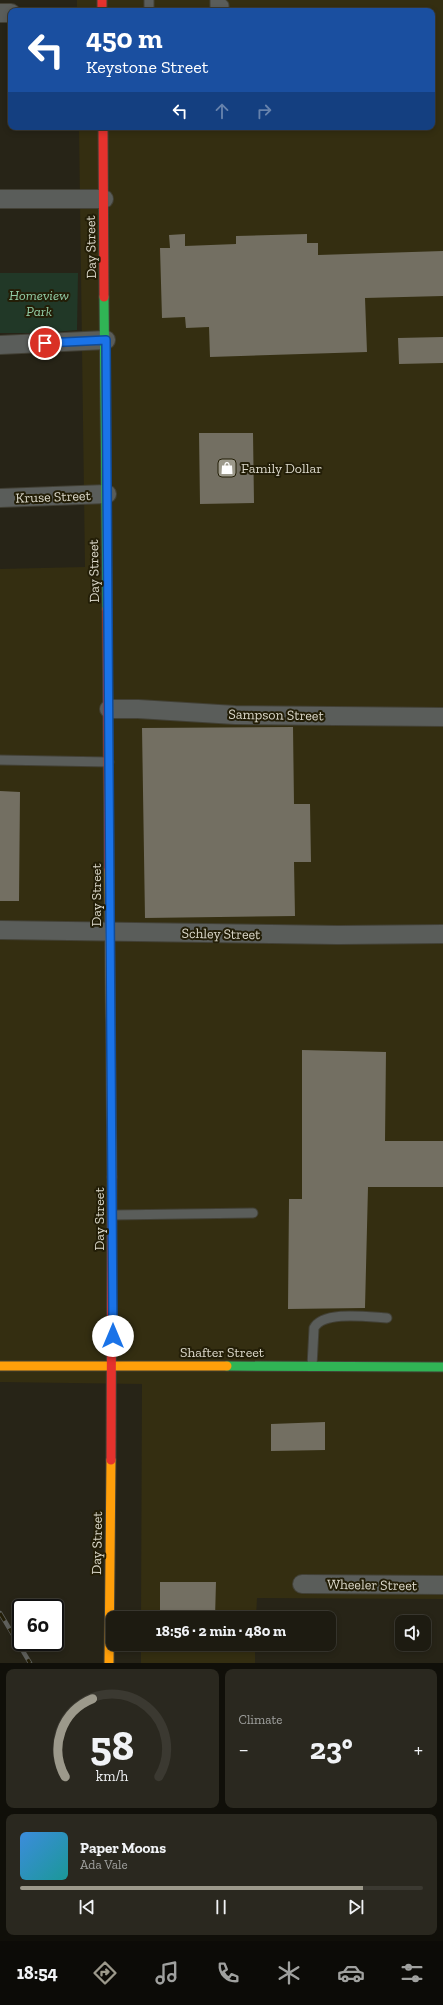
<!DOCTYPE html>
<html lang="en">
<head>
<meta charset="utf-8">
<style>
	:root { --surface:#1d1b11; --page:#2a281f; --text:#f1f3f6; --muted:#a0a19f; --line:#3b3931; --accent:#9c998b }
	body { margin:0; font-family:"Zilla Slab",serif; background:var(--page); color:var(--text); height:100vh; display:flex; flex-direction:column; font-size:15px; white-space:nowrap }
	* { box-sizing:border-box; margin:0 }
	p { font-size:13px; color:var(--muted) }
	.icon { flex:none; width:22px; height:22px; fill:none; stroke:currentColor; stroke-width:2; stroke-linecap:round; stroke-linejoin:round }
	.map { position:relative; height:1663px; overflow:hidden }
	.details { display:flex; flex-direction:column; gap:6px; padding:6px; background:#100f09; flex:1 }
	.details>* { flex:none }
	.banner { position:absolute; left:8px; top:8px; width:427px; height:122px; border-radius:8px; box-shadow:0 2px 6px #0003,0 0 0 1px var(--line); background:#1a4fa0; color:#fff; overflow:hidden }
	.controls { position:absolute; left:395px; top:1615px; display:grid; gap:8px }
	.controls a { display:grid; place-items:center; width:36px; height:36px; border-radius:8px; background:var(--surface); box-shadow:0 2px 6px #0003,0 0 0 1px var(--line); font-size:20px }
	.speed { position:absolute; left:12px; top:1599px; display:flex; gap:8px; font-size:20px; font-weight:700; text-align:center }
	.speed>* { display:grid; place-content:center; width:52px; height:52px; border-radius:50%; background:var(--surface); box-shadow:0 2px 6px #0003,0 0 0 1px var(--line); line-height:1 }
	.speed .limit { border:2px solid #111; border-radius:6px; background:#fff; color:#111 }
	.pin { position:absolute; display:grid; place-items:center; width:34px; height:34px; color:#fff; margin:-17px; border:2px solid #fff; border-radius:50%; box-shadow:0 1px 4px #0007 }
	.me { position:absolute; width:44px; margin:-22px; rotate:0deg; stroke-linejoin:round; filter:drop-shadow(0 0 3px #0008) }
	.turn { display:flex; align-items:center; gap:14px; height:84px; padding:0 12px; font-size:18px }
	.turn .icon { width:52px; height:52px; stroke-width:2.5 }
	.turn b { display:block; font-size:28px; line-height:34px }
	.lanes { display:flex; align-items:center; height:38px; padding:0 12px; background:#0003; justify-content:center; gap:20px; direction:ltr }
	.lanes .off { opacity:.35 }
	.big { font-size:30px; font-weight:800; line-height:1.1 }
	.details .widget { flex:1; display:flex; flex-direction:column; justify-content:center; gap:6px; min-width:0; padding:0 14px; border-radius:8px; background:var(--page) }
	.details .dial { align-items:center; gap:0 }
	.dial svg { height:104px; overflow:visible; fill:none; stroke:var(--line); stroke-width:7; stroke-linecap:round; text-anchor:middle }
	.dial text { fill:var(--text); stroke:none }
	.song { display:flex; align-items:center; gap:12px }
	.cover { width:48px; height:48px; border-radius:6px; background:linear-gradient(135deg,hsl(210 70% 55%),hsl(180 70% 35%)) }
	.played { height:4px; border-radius:2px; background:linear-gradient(90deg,var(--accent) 85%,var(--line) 85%) }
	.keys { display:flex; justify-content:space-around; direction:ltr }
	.heat { display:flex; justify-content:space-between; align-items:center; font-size:22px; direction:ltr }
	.details .tiles { flex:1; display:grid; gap:6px; grid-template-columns:1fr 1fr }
	.widget:last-child { grid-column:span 2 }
	.trip { position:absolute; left:106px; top:1611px; width:230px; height:40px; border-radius:8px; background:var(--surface); box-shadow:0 2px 6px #0003,0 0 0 1px var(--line); font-weight:800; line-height:40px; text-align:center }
	.tab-bar { display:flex; height:64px; justify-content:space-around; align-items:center; background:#0c0b07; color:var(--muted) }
	.tab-bar .icon { width:28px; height:28px }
	.tab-bar .active { color:var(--accent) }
	.tab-bar b { font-size:18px; color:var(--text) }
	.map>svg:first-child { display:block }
	.built { fill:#342e11 }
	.green { fill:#213827 }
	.building { fill:#736f62 }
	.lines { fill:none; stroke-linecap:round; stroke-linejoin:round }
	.lane-casing { stroke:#424035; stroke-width:11 }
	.street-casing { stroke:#424035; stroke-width:20 }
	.fast-casing { stroke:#424035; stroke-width:11 }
	.slow-casing { stroke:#424035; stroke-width:11 }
	.jam-casing { stroke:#424035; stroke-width:11 }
	.lane { stroke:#5a5d5a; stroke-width:9 }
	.street { stroke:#5a5d5a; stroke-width:18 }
	.fast { stroke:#30b455; stroke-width:9 }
	.slow { stroke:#ff9f0a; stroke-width:9 }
	.jam { stroke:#e5322d; stroke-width:9 }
	.rail-casing { stroke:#5f605c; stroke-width:4.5 }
	.rail { stroke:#231e07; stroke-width:3; stroke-dasharray:9; stroke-linecap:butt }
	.route-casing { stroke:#114b97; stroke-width:10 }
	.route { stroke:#1a73e8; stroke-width:7 }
	.labels { text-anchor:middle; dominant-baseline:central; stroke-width:4; stroke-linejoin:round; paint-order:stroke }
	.street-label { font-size:14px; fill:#dbd8ca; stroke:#231e07 }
	.park-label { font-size:14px; font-style:italic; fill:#93cea7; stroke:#231e07 }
	.poi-label { font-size:14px; fill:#dbd8ca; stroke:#231e07; text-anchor:start }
</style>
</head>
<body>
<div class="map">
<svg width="443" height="1663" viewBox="0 0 443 1663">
	<rect width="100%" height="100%" fill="#272417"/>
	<path class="built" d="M77 0H443V1599L257 1598 256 1618H141L142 1384 0 1382V569L85 567 79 127H432V11H77Z
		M141 1644H255V1663H141Z"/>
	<path class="green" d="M0 273H78L77 330 45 333H0Z"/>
	<path class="building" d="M185 234V246L236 244V236L307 234V243H318V255L443 251V296L365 298 367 352 210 357 209 327 186 328 185 317 162 318 160 248H170L169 235Z
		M443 337V363L399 364 398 338Z
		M199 433H253L254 503 200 504Z
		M293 727 294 804H310L311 862H294L295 916 145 918 142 728Z
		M0 791 20 792 19 901H0Z
		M302 1050 386 1052 385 1141H443V1187H368L365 1308 288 1309 289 1199H302Z
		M325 1422V1450L271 1451V1424Z
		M160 1582H216L215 1618H160Z"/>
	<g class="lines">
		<defs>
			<path id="lane" d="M149 0V11
				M215 0V11
				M219 0 224 5V11
				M0 760 109 762
				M113 1215 253 1213
				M312 1366 314 1328C323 1310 369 1317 387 1318"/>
			<path id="street" d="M0 13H11
				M0 199H104
				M0 345 106 340
				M0 498 107 494
				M109 709H138L235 715 443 717
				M0 930 338 935 443 934
				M302 1584 443 1585"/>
			<path id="fast" d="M104 297 107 609
				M227 1366 443 1367"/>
			<path id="slow" d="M109 870 112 1177
				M0 1366H227
				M109 1663 111 1460"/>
			<path id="jam" d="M102 0V11
				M103 127 104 297
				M107 609 109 870
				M111 1460 112 1177"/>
		</defs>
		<use href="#lane" class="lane-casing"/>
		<use href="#street" class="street-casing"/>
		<use href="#fast" class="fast-casing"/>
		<use href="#slow" class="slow-casing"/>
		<use href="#jam" class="jam-casing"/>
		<use href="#lane" class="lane"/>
		<use href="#street" class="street"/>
		<use href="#fast" class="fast"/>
		<use href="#slow" class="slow"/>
		<use href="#jam" class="jam"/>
		<defs>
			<path id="rail" d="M0 1613 30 1663"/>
		</defs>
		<use href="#rail" class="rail-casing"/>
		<use href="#rail" class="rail"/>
	</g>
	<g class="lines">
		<defs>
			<path id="route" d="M45 343 106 340 113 1336"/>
		</defs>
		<use href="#route" class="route-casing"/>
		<use href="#route" class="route"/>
	</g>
	<defs>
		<symbol id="shop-square" viewBox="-11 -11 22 22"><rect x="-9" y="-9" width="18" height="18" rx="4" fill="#9c998b" stroke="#231e07"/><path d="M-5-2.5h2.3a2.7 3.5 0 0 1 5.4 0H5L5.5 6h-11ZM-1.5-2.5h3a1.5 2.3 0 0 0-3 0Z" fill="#fff"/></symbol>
	</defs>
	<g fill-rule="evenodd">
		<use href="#shop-square" x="216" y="457" width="22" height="22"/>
	</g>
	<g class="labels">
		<g class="street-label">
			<text transform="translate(91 247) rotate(-91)">Day Street</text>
			<text transform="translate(53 497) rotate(-2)">Kruse Street</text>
			<text transform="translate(94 571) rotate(-91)">Day Street</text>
			<text transform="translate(276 715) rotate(1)">Sampson Street</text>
			<text transform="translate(96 895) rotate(-90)">Day Street</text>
			<text transform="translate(221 934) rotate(1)">Schley Street</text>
			<text transform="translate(99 1219) rotate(-90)">Day Street</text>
			<text x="222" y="1352">Shafter Street</text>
			<text transform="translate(97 1543) rotate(-89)">Day Street</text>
			<text transform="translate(372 1585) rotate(1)">Wheeler Street</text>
		</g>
		<g class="park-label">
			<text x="39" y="295">Homeview<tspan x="39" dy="16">Park</tspan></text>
		</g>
		<g class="poi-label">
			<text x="241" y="468">Family Dollar</text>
		</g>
	</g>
</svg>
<div class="controls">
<a><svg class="icon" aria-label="sound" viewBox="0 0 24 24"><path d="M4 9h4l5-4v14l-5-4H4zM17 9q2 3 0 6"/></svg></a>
</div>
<div class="speed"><div class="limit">60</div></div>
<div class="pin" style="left:45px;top:343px;background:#d93025"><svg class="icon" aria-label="arrive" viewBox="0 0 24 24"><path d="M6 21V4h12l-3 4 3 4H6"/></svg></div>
<svg class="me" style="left:113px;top:1336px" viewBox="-20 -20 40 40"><circle r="19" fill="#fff"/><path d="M0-13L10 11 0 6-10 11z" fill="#1a73e8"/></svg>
<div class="trip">18:56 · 2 min · 480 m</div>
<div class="banner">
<div class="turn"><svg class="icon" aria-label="left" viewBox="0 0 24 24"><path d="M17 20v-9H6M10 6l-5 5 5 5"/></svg><div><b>450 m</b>Keystone Street</div></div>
<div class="lanes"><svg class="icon" aria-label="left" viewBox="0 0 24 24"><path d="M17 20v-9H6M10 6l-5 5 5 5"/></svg><svg class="icon off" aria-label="ahead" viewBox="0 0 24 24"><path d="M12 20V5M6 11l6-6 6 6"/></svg><svg class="icon off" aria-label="right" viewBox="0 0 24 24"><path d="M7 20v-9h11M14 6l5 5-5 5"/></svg></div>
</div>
</div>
<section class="details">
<div class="tiles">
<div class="widget dial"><svg viewBox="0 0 100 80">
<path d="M14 69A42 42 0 1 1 86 69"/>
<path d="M14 69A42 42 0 0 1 35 9" stroke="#9c998b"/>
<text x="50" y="56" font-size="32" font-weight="700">58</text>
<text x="50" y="72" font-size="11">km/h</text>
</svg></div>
<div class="widget"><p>Climate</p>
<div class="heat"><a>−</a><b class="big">23°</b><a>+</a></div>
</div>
<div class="widget">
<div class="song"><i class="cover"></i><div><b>Paper Moons</b><p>Ada Vale</p></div></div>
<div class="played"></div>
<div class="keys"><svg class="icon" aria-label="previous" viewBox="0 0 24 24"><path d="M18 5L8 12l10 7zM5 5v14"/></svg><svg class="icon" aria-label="pause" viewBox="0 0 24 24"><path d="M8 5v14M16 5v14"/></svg><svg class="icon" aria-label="next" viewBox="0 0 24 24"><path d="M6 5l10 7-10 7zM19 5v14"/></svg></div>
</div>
</div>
</section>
<nav class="tab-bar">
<b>18:54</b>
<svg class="icon active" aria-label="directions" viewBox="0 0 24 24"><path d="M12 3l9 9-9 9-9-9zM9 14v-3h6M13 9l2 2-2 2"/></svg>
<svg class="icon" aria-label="music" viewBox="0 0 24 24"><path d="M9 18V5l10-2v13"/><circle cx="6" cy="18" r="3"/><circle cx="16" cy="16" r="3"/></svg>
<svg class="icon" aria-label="phone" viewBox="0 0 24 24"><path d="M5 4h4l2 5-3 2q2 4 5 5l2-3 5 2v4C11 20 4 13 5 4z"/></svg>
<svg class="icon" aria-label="climate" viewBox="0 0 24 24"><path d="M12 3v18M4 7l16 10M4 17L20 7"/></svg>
<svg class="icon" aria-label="car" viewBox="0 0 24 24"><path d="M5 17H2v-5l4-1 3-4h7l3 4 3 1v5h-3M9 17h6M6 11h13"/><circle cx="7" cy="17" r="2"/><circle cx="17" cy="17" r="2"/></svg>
<svg class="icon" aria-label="filters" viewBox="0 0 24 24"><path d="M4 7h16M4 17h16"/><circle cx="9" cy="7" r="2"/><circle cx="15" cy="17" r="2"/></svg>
</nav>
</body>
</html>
